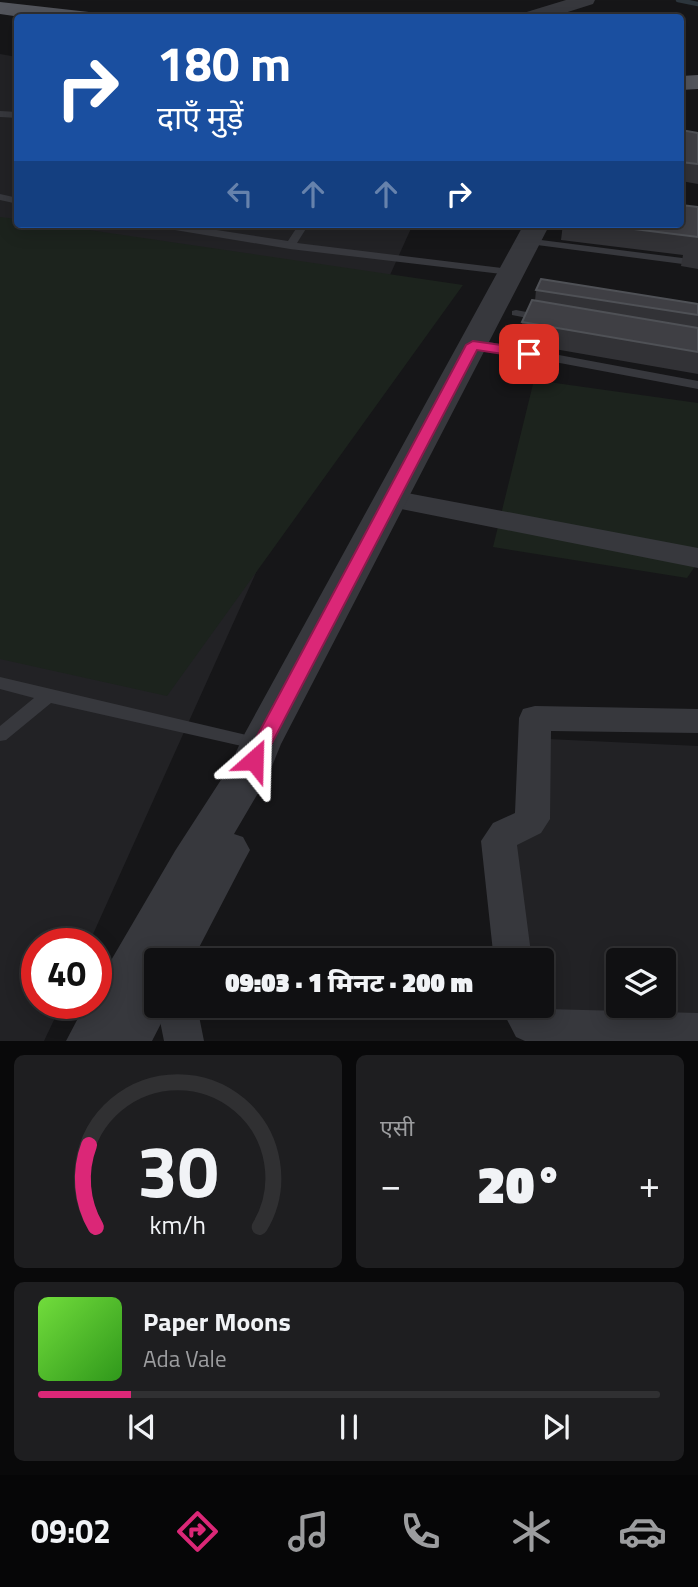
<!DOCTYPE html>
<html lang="hi">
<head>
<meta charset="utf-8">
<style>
	:root { --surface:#101012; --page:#1e1e20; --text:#f1f3f6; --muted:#9c9d9f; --line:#303032; --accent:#db2777 }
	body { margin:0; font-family:"Titillium Web","Noto Sans Devanagari",sans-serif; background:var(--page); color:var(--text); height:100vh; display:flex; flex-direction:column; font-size:26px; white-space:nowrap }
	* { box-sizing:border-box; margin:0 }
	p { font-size:23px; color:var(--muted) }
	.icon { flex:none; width:38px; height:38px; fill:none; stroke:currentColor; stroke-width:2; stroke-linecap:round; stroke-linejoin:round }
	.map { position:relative; height:1041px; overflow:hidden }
	.details { display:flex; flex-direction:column; gap:14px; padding:14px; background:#09090a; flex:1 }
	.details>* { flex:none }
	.top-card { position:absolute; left:14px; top:14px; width:670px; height:214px; border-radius:7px; box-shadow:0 4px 18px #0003,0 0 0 2px var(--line); background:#1a4fa0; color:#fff; overflow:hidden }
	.tools { position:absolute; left:606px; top:948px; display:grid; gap:14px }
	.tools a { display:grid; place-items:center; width:70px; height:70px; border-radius:7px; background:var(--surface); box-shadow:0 4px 18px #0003,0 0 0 2px var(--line); font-size:35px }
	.speed { position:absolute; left:21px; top:928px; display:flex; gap:14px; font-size:35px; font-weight:700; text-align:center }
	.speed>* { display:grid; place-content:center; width:91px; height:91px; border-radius:50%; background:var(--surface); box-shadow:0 4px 18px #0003,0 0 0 2px var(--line); line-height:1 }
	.speed .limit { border:10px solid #d22; background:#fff; color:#111 }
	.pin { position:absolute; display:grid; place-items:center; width:60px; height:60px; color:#fff; margin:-30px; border-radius:14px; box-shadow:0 4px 10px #0006 }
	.me { position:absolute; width:77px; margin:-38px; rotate:25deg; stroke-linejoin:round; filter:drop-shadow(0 0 5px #0008) }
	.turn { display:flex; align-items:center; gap:24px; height:147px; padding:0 28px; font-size:32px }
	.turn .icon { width:91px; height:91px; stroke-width:2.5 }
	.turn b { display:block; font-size:49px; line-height:60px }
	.lanes { display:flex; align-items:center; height:66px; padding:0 28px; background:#0003; justify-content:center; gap:35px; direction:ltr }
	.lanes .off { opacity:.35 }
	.big { font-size:52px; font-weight:800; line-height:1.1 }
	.details .tile { flex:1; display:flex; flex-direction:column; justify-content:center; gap:10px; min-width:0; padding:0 24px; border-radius:10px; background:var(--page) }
	.details .dial { align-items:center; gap:0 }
	.dial svg { height:182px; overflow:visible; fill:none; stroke:var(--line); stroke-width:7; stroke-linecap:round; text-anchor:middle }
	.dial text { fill:var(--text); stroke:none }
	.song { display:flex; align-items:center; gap:21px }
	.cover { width:84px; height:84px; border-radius:10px; background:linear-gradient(135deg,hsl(100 70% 55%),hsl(110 70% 35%)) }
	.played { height:7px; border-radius:4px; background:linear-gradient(90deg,var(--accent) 15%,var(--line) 15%) }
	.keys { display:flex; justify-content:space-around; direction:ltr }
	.heat { display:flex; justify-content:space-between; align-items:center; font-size:38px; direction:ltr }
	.details .tiles { flex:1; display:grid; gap:14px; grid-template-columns:1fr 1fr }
	.tile:last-child { grid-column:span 2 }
	.trip { position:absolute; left:144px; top:948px; width:410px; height:70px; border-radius:7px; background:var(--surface); box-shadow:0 4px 18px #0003,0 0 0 2px var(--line); font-weight:800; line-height:70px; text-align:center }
	.tabs { display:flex; height:112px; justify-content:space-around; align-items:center; background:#060607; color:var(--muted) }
	.tabs .icon { width:49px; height:49px }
	.tabs .on { color:var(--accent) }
	.tabs b { font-size:32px; color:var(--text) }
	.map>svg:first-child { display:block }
	.built { fill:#222225; fill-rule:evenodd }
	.green { fill:#1c231d }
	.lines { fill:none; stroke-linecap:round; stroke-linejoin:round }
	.stream { stroke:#2c353c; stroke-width:4.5 }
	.service { fill:#37383d; fill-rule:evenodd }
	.minor { fill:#37383d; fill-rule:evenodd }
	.tertiary { fill:#37383d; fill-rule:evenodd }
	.primary { fill:#53555c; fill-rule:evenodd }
	.wall { fill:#323236 }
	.building { fill:#3f3f44; stroke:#4f5156; stroke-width:2 }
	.route { fill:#db2777; stroke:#8e194d; stroke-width:2 }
</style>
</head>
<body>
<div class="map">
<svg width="698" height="1041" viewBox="0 0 698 1041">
	<rect width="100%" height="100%" fill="#161618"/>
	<path class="built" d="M0 54 17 57 18 224H413L89 943H37V1003H62L44 1041H0Z
		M526 738 698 746V1015L528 1011 541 1006V961H520L499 833 526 835ZM618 961H663V1006H618Z"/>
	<path class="green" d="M0 217 17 219 18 224H48L463 285 167 696 0 659Z
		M534 380 698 403V562L687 578 493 547Z"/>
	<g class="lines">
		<path class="stream" d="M678 0 698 4"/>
		<path class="service" d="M0 111 18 112V118L0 117Z
			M0 194 18 198V204L0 200Z
			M152 224H177L288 241 299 224H309L297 243 510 269 515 272 510 275 290 249 157 227Z
			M541 240 698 260V266L537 245V241Z
			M516 310 547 316 549 318 543 321 512 315V311Z
			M489 342 698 381V389L485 349V343Z
			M0 677 259 738 265 739 267 744 265 749 259 750 51 703 6 740 0 741V726L34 698 0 689Z"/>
		<path class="minor" d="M391 490 698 548V568L381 505 377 499 381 493Z
			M535 706 698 709V733L551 731 550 819 541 833 517 845 532 961H494L481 841 493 823 515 813 519 718 523 709Z
			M541 1004 546 1009 698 1013V1041H525L516 1037 500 1006Z
			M157 1006H197L204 1041H164Z"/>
		<path class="tertiary" d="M566 0H595L593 4 549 18H518L520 14Z
			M524 224H550L281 744 268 776 234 834 243 837 250 850 243 863 192 961H156V1006H170L152 1041H66L86 1003H96V986L175 851 228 769 245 733Z"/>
		<path class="primary" d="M0 2 89 12 97 13 99 18H28L0 14Z
			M698 75V89L681 90V76Z"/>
	</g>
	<path class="wall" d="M681 130 698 133V184L681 181Z
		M698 207V269L681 266 683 255 561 240 563 224H681Z
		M536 290 698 304V374L520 343 522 322 535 301Z"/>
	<path class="building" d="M681 130 698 133V164L681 162Z
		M681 205 698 207V237L594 224H681Z
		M541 279 698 304V315L536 290Z
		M532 300 698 328V352L522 322Z"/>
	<path class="route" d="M473 341 529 349 536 354 529 358 477 350 260 766 254 768 247 766 244 760 247 755 466 345Z"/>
</svg>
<div class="tools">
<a><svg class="icon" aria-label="layers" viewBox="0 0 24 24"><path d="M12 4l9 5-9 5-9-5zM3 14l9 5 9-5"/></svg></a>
</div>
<div class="speed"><div class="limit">40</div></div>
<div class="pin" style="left:529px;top:354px;background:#d93025"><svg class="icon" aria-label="arrive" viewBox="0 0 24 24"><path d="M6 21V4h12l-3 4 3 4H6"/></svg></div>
<svg class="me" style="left:254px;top:760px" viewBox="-20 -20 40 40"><path d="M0-17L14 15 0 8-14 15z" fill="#db2777" stroke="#fff" stroke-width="4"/></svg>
<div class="trip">09:03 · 1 मिनट · 200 m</div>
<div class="top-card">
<div class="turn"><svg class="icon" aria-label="right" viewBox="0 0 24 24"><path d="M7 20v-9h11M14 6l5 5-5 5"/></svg><div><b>180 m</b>दाएँ मुड़ें</div></div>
<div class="lanes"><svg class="icon off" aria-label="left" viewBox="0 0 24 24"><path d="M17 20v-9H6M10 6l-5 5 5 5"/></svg><svg class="icon off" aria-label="ahead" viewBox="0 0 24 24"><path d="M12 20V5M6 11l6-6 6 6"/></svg><svg class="icon off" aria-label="ahead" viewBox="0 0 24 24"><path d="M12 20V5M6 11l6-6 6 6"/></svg><svg class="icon" aria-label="right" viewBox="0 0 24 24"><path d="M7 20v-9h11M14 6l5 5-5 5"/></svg></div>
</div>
</div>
<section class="details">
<div class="tiles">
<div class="tile dial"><svg viewBox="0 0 100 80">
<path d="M14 69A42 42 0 1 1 86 69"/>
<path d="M14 69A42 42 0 0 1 11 33" stroke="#db2777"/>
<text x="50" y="56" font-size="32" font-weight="700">30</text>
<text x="50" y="72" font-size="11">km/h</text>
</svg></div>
<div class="tile"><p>एसी</p>
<div class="heat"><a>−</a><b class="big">20°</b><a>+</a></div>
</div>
<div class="tile">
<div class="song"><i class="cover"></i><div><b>Paper Moons</b><p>Ada Vale</p></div></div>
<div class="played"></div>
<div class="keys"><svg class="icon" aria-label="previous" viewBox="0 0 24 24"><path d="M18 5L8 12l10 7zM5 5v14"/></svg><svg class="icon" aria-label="pause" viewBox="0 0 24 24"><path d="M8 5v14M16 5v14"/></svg><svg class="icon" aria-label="next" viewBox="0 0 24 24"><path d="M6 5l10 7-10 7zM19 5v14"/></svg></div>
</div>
</div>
</section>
<nav class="tabs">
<b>09:02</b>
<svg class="icon on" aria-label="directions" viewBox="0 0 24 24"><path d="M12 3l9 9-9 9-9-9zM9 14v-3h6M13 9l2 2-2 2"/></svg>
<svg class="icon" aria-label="music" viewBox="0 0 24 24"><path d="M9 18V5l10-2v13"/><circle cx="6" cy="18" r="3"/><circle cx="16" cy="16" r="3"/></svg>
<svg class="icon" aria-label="phone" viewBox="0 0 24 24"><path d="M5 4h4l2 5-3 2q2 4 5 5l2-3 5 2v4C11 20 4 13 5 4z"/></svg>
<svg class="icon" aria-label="climate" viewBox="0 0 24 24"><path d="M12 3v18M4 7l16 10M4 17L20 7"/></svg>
<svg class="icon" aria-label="car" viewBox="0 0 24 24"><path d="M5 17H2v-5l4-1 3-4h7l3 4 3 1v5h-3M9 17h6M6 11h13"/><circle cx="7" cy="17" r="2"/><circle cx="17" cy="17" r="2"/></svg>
</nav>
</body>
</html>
